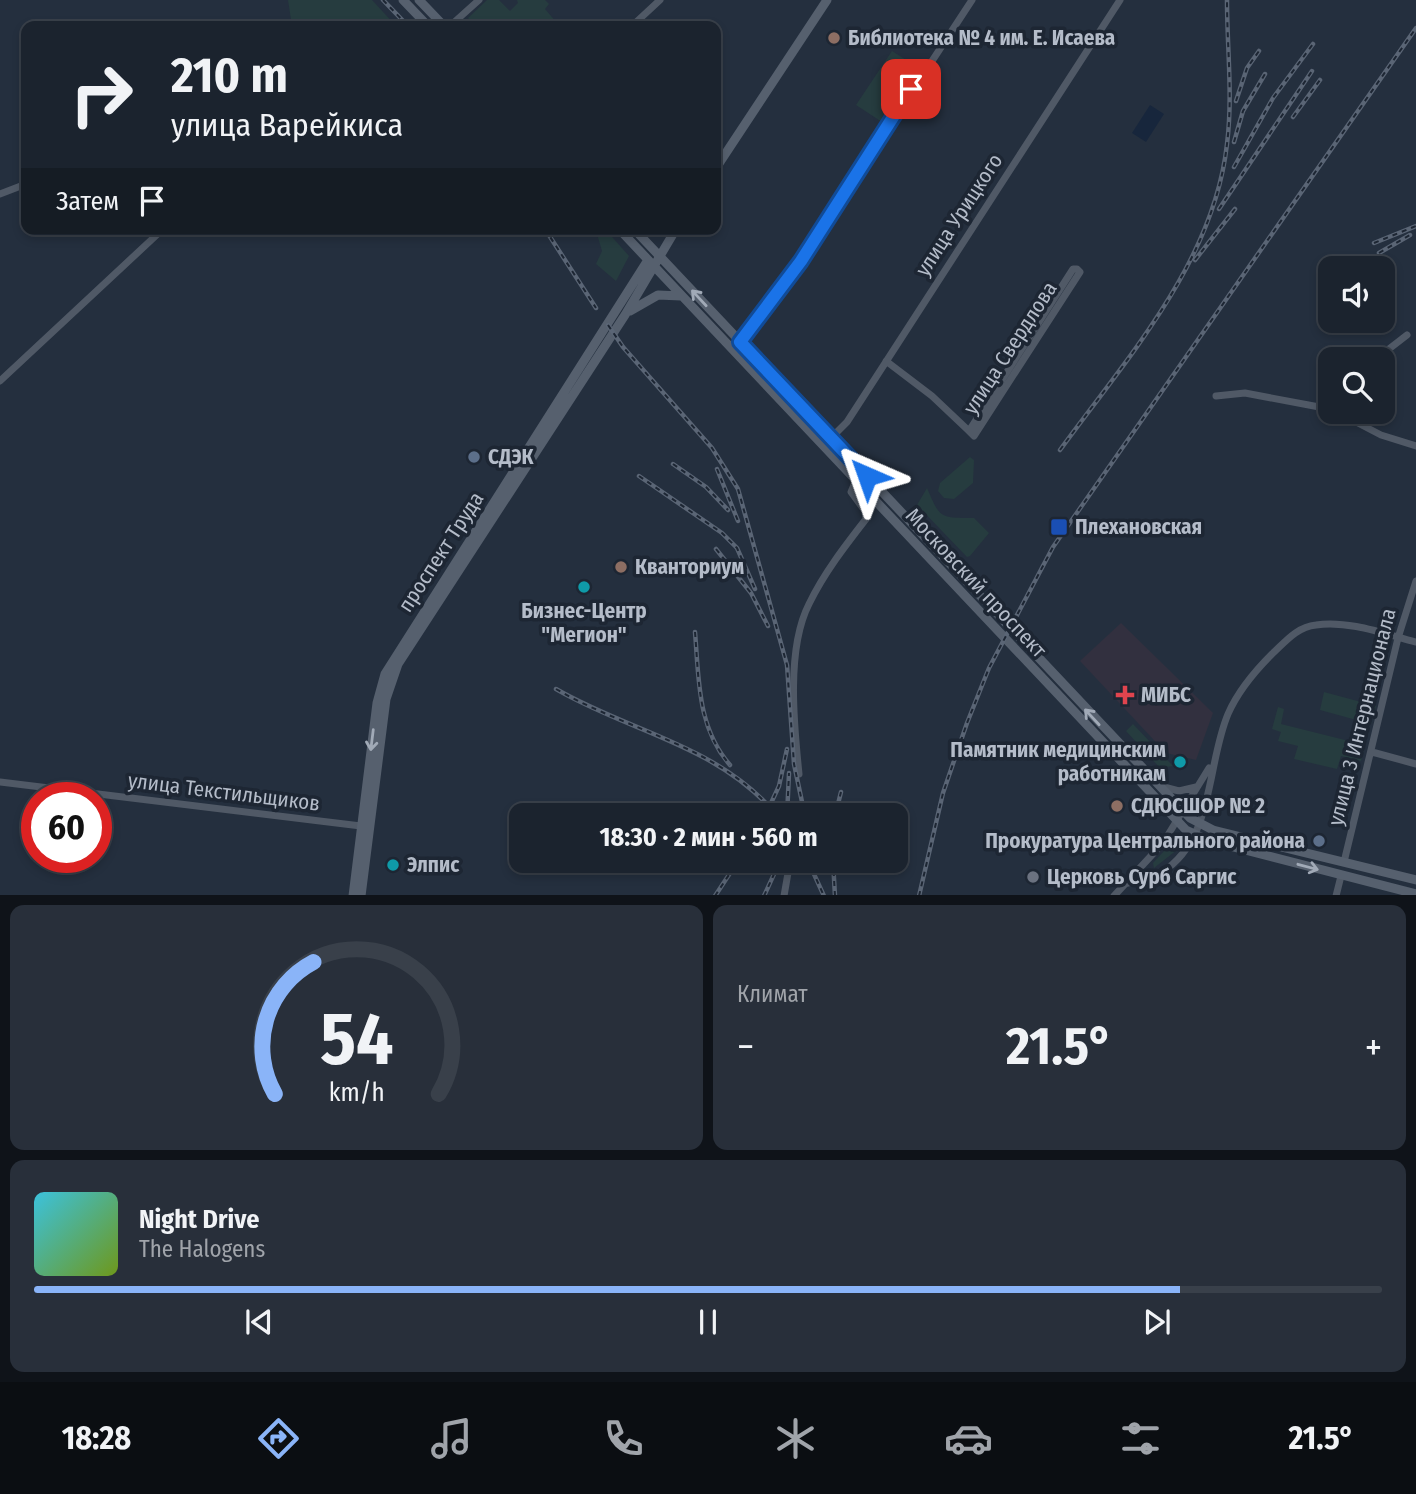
<!DOCTYPE html>
<html lang="ru">
<head>
<meta charset="utf-8">
<style>
	:root { --surface:#1b232e; --page:#282f3a; --text:#f1f3f6; --muted:#a0a4aa; --line:#39404a; --accent:#8ab4f8 }
	body { margin:0; font-family:"Fira Sans Condensed",sans-serif; background:var(--page); color:var(--text); height:100vh; display:flex; flex-direction:column; font-size:26px; white-space:nowrap }
	* { box-sizing:border-box; margin:0 }
	p { font-size:23px; color:var(--muted) }
	.icon { flex:none; width:38px; height:38px; fill:none; stroke:currentColor; stroke-width:2; stroke-linecap:round; stroke-linejoin:round }
	.map { position:relative; height:895px; overflow:hidden }
	.side { display:flex; flex-direction:column; gap:10px; padding:10px; background:#0f1319; flex:1 }
	.side>* { flex:none }
	.hud { position:absolute; left:21px; top:21px; width:700px; height:214px; border-radius:14px; box-shadow:0 4px 10px #0003,0 0 0 2px var(--line); background:#1b232e; color:var(--text); overflow:hidden }
	.buttons { position:absolute; left:1318px; top:256px; display:grid; gap:14px }
	.buttons a { display:grid; place-items:center; width:77px; height:77px; border-radius:14px; background:var(--surface); box-shadow:0 4px 10px #0003,0 0 0 2px var(--line); font-size:35px }
	.speed { position:absolute; left:21px; top:782px; display:flex; gap:14px; font-size:35px; font-weight:700; text-align:center }
	.speed>* { display:grid; place-content:center; width:91px; height:91px; border-radius:50%; background:var(--surface); box-shadow:0 4px 10px #0003,0 0 0 2px var(--line); line-height:1 }
	.speed .limit { border:10px solid #d22; background:#fff; color:#111 }
	.pin { position:absolute; display:grid; place-items:center; width:60px; height:60px; color:#fff; margin:-30px; border-radius:14px; box-shadow:0 4px 10px #0006 }
	.me { position:absolute; width:77px; margin:-38px; rotate:317deg; stroke-linejoin:round; filter:drop-shadow(0 0 5px #0008) }
	.turn { display:flex; align-items:center; gap:24px; height:147px; padding:0 35px; font-size:32px }
	.turn .icon { width:91px; height:91px; stroke-width:2.5 }
	.turn b { display:block; font-size:49px; line-height:60px }
	.then { display:flex; align-items:center; height:66px; padding:0 35px; background:#0003; gap:14px; font-size:26px }
	.big { font-size:52px; font-weight:700; line-height:1.1 }
	.side .tile { flex:1; display:flex; flex-direction:column; justify-content:center; gap:10px; min-width:0; padding:0 24px; border-radius:14px; background:var(--page) }
	.side .dial { align-items:center; gap:0 }
	.dial svg { height:182px; overflow:visible; fill:none; stroke:var(--line); stroke-width:7; stroke-linecap:round; text-anchor:middle }
	.dial text { fill:var(--text); stroke:none }
	.song { display:flex; align-items:center; gap:21px }
	.cover { width:84px; height:84px; border-radius:10px; background:linear-gradient(135deg,hsl(190 70% 55%),hsl(80 70% 35%)) }
	.played { height:7px; border-radius:4px; background:linear-gradient(90deg,var(--accent) 85%,var(--line) 85%) }
	.keys { display:flex; justify-content:space-around; direction:ltr }
	.heat { display:flex; justify-content:space-between; align-items:center; font-size:38px; direction:ltr }
	.side .tiles { flex:1; display:grid; gap:10px; grid-template-columns:1fr 1fr }
	.tile:last-child { grid-column:span 2 }
	.trip { position:absolute; left:509px; top:803px; width:399px; height:70px; border-radius:14px; background:var(--surface); box-shadow:0 4px 10px #0003,0 0 0 2px var(--line); font-weight:700; line-height:70px; text-align:center }
	.menu { display:flex; height:112px; justify-content:space-around; align-items:center; background:#0b0e12; color:var(--muted) }
	.menu .icon { width:49px; height:49px }
	.menu .selected { color:var(--accent) }
	.menu b { font-size:32px; color:var(--text) }
	.map>svg:first-child { display:block }
	.medical { fill:#32303f }
	.green { fill:#263c3f }
	.water { fill:#17263c }
	.lines { fill:none; stroke-linecap:round; stroke-linejoin:round }
	.minor { stroke:#505966; stroke-width:7 }
	.major { stroke:#56606e; stroke-width:9 }
	.rail-casing { stroke:#5a6575; stroke-width:4.5 }
	.rail { stroke:#1d2633; stroke-width:2; stroke-dasharray:5; stroke-linecap:butt }
	.oneway { stroke:#a1aab7 }
	.route-casing { stroke:#114b97; stroke-width:18 }
	.route { stroke:#1a73e8; stroke-width:12 }
	.education-dot { fill:#8d6e63; stroke:#1d2633; stroke-width:2.5 }
	.service-dot { fill:#5c6f8a; stroke:#1d2633; stroke-width:2.5 }
	.transit-dot { fill:#1a4fb4; stroke:#1d2633; stroke-width:2.5 }
	.culture-dot { fill:#0f9aa8; stroke:#1d2633; stroke-width:2.5 }
	.health-dot { fill:#e0444e; stroke:#1d2633; stroke-width:2.5 }
	.worship-dot { fill:#6b7280; stroke:#1d2633; stroke-width:2.5 }
	.labels { text-anchor:middle; dominant-baseline:central; stroke-width:7; stroke-linejoin:round; paint-order:stroke }
	.poi-label { font-size:21px; font-weight:bold; fill:#b4bcc9; stroke:#1d2633; text-anchor:start }
	.street-label { font-size:21px; fill:#b4bcc9; stroke:#1d2633 }
</style>
</head>
<body>
<div class="map">
<svg width="1416" height="896" viewBox="0 0 1416 896">
	<rect width="100%" height="100%" fill="#242f3e"/>
	<path class="medical" d="M1121 623 1213 713 1196 760 1166 753 1080 661Z"/>
	<path class="green" d="M288 0H372L396 26H292Z
		M487 0H499L510 11 518 3 517 0H545L549 4 545 9 557 23 562 19 569 26H476L468 18Z
		M892 51 914 65 895 94 899 97 882 122 856 105Z
		M599 229H605L629 256 616 281 596 264 602 251 597 234Z
		M970 457 974 460 973 483 954 499 944 498 938 491 940 483Z
		M927 488C940 518 939 518 974 518L989 533 970 556 967 557 917 505Z
		M1324 692 1376 706 1371 724 1320 710Z
		M1278 707 1284 709 1281 724 1365 745 1361 761 1341 756 1337 769 1294 759 1298 746 1278 741 1281 732 1272 729Z
		M1133 724 1173 766 1160 768 1126 731Z
		M1176 838 1183 840 1182 846 1154 868 1153 863Z"/>
	<path class="water" d="M1150 105 1164 114 1146 142 1132 133Z"/>
	<g class="lines">
		<path class="minor" d="M450 26 479 0
			M632 26 660 0
			M0 194 26 184
			M740 342 801 261 972 0
			M1376 359 1407 335
			M886 361 932 396 969 431 974 436 1080 272 1077 269H1073L969 431
			M0 381 163 229
			M1216 396 1245 393 1330 409
			M1328 407 1330 393
			M1335 411 1381 435 1416 446
			M829 440 847 422 1120 0
			M1372 752 1416 764
			M799 774C794 725 786 649 809 604 824 573 845 546 866 519L865 511 851 492 856 480
			M0 782 361 826
			M1160 786 1179 791 1196 787
			M1344 862 1398 638 1416 581
			M1125 884C1136 881 1152 879 1161 873 1215 839 1206 766 1228 714 1238 691 1255 671 1272 654 1286 641 1297 627 1316 625 1348 620 1385 634 1416 642
			M784 896 788 873
			M1114 896 1163 843 1209 768
			M1336 896 1341 876"/>
		<path class="major" d="M403 0 428 26
			M419 0 444 26
			M716 168 827 0
			M619 229 1186 830 1210 841 1416 894
			M634 229 1190 818 1213 830 1416 880
			M630 311 658 295 681 296
			M353 896 377 703 385 674 648 260
			M361 896 386 699 398 664 625 315 676 229"/>
		<defs>
			<path id="rail" d="M383 0 408 26
				M1236 101 1247 68 1259 51
				M1293 117 1320 80
				M1234 142 1243 111 1265 74
				M1234 167 1273 98 1313 44
				M1219 209 1312 71
				M545 229 596 308
				M1374 243 1416 226
				M1379 253 1410 235
				M1195 260 1235 209
				M608 325 623 347 712 448 738 489 787 665 794 764 805 816
				M1060 450C1127 358 1214 262 1227 144 1233 96 1227 48 1227 0
				M673 464 706 487 728 510
				M717 469 738 521
				M639 476 722 533 737 548 755 589
				M716 549 751 593 768 626
				M695 632C699 679 697 727 730 765
				M556 689C630 732 717 745 775 813
				M765 816 779 786 787 749
				M787 816 789 773
				M835 816 841 792
				M808 861 824 896
				M833 861 835 896
				M715 896 738 861
				M764 896 780 861
				M919 896 943 793 967 723 989 668 1053 547 1416 28"/>
		</defs>
		<use href="#rail" class="rail-casing"/>
		<use href="#rail" class="rail"/>
	</g>
	<defs><path id="oneway-shaft" d="M-6 0H5M1.5-3L5.5 0L1.5 3" fill="none" stroke-width="1.6" stroke-linecap="round" stroke-linejoin="round" transform="scale(1.75)"/></defs>
	<g class="oneway">
		<use href="#oneway-shaft" transform="translate(699 298) rotate(-133)"/>
		<use href="#oneway-shaft" transform="translate(1092 717) rotate(-133)"/>
		<use href="#oneway-shaft" transform="translate(372 740) rotate(97)"/>
		<use href="#oneway-shaft" transform="translate(1308 867) rotate(15)"/>
	</g>
	<g class="lines">
		<defs>
			<path id="route" d="M867 476 740 342 801 261 911 89"/>
		</defs>
		<use href="#route" class="route-casing"/>
		<use href="#route" class="route"/>
	</g>
	<g class="education-dot">
		<circle cx="834" cy="38" r="7"/>
		<circle cx="621" cy="567" r="7"/>
		<circle cx="1117" cy="806" r="7"/>
	</g>
	<g class="service-dot">
		<circle cx="474" cy="457" r="7"/>
		<circle cx="1319" cy="841" r="7"/>
	</g>
	<rect class="transit-dot" x="1050" y="518" width="18" height="18" rx="3.5"/>
	<g class="culture-dot">
		<circle cx="584" cy="587" r="7"/>
		<circle cx="1180" cy="762" r="7"/>
		<circle cx="393" cy="865" r="7"/>
	</g>
	<path class="health-dot" d="M1121.5 684.5h7v7h7v7h-7v7h-7v-7h-7v-7h7z"/>
	<circle class="worship-dot" cx="1033" cy="877" r="7"/>
	<g class="labels">
		<g class="poi-label">
			<text x="848" y="38">Библиотека № 4 им. Е. Исаева</text>
			<text x="488" y="457">СДЭК</text>
			<text x="1075" y="527">Плехановская</text>
			<text x="635" y="567">Кванториум</text>
			<text x="584" y="611" text-anchor="middle">Бизнес-Центр<tspan x="584" dy="24">"Мегион"</tspan></text>
			<text x="1141" y="695">МИБС</text>
			<text x="1166" y="750" text-anchor="end">Памятник медицинским<tspan x="1166" dy="24">работникам</tspan></text>
			<text x="1131" y="806">СДЮСШОР № 2</text>
			<text x="1305" y="841" text-anchor="end">Прокуратура Центрального района</text>
			<text x="407" y="865">Элпис</text>
			<text x="1047" y="877">Церковь Сурб Саргис</text>
		</g>
		<g class="street-label">
			<text transform="translate(959 215) rotate(-57)">улица Урицкого</text>
			<text transform="translate(1010 348) rotate(-57)">улица Свердлова</text>
			<text transform="translate(441 552) rotate(-57)">проспект Труда</text>
			<text transform="translate(976 583) rotate(47)">Московский проспект</text>
			<text transform="translate(1362 717) rotate(-76)">улица 3 Интернационала</text>
			<text transform="translate(224 792) rotate(7)">улица Текстильщиков</text>
		</g>
	</g>
</svg>
<div class="buttons">
<a><svg class="icon" aria-label="sound" viewBox="0 0 24 24"><path d="M4 9h4l5-4v14l-5-4H4zM17 9q2 3 0 6"/></svg></a>
<a><svg class="icon" aria-label="search" viewBox="0 0 24 24"><circle cx="10" cy="10" r="6"/><path d="M15 15l6 6"/></svg></a>
</div>
<div class="speed"><div class="limit">60</div></div>
<div class="pin" style="left:911px;top:89px;background:#d93025"><svg class="icon" aria-label="arrive" viewBox="0 0 24 24"><path d="M6 21V4h12l-3 4 3 4H6"/></svg></div>
<svg class="me" style="left:867px;top:476px" viewBox="-20 -20 40 40"><path d="M0-17L14 15 0 8-14 15z" fill="#1a73e8" stroke="#fff" stroke-width="4"/></svg>
<div class="trip">18:30 · 2 мин · 560 m</div>
<div class="hud">
<div class="turn"><svg class="icon" aria-label="right" viewBox="0 0 24 24"><path d="M7 20v-9h11M14 6l5 5-5 5"/></svg><div><b>210 m</b>улица Варейкиса</div></div>
<div class="then">Затем<svg class="icon" aria-label="arrive" viewBox="0 0 24 24"><path d="M6 21V4h12l-3 4 3 4H6"/></svg></div>
</div>
</div>
<section class="side">
<div class="tiles">
<div class="tile dial"><svg viewBox="0 0 100 80">
<path d="M14 69A42 42 0 1 1 86 69"/>
<path d="M14 69A42 42 0 0 1 31 11" stroke="#8ab4f8"/>
<text x="50" y="56" font-size="32" font-weight="700">54</text>
<text x="50" y="72" font-size="11">km/h</text>
</svg></div>
<div class="tile"><p>Климат</p>
<div class="heat"><a>−</a><b class="big">21.5°</b><a>+</a></div>
</div>
<div class="tile">
<div class="song"><i class="cover"></i><div><b>Night Drive</b><p>The Halogens</p></div></div>
<div class="played"></div>
<div class="keys"><svg class="icon" aria-label="previous" viewBox="0 0 24 24"><path d="M18 5L8 12l10 7zM5 5v14"/></svg><svg class="icon" aria-label="pause" viewBox="0 0 24 24"><path d="M8 5v14M16 5v14"/></svg><svg class="icon" aria-label="next" viewBox="0 0 24 24"><path d="M6 5l10 7-10 7zM19 5v14"/></svg></div>
</div>
</div>
</section>
<nav class="menu">
<b>18:28</b>
<svg class="icon selected" aria-label="directions" viewBox="0 0 24 24"><path d="M12 3l9 9-9 9-9-9zM9 14v-3h6M13 9l2 2-2 2"/></svg>
<svg class="icon" aria-label="music" viewBox="0 0 24 24"><path d="M9 18V5l10-2v13"/><circle cx="6" cy="18" r="3"/><circle cx="16" cy="16" r="3"/></svg>
<svg class="icon" aria-label="phone" viewBox="0 0 24 24"><path d="M5 4h4l2 5-3 2q2 4 5 5l2-3 5 2v4C11 20 4 13 5 4z"/></svg>
<svg class="icon" aria-label="climate" viewBox="0 0 24 24"><path d="M12 3v18M4 7l16 10M4 17L20 7"/></svg>
<svg class="icon" aria-label="car" viewBox="0 0 24 24"><path d="M5 17H2v-5l4-1 3-4h7l3 4 3 1v5h-3M9 17h6M6 11h13"/><circle cx="7" cy="17" r="2"/><circle cx="17" cy="17" r="2"/></svg>
<svg class="icon" aria-label="filters" viewBox="0 0 24 24"><path d="M4 7h16M4 17h16"/><circle cx="9" cy="7" r="2"/><circle cx="15" cy="17" r="2"/></svg>
<b>21.5°</b>
</nav>
</body>
</html>
